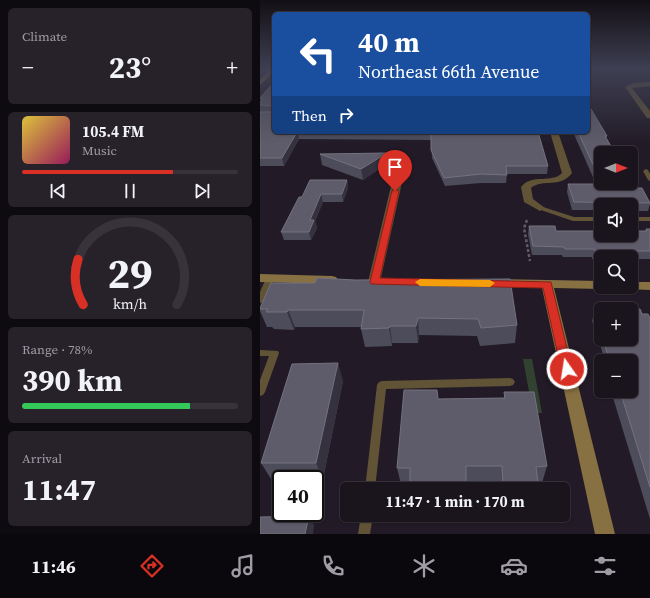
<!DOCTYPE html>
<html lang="en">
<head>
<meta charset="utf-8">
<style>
	:root { --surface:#1a141d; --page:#27212a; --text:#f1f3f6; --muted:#9f9ea4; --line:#38333b; --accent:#d93025 }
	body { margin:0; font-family:"Source Serif 4",serif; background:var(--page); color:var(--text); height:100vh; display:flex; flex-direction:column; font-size:15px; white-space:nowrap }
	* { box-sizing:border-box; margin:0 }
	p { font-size:13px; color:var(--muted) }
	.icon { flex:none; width:22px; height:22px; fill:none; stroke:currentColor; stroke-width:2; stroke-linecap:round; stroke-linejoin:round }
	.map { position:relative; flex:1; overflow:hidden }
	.drawer { display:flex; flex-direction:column; gap:8px; padding:8px; background:#0e0b10; width:260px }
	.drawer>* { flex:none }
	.hud { position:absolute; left:12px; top:12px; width:318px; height:122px; border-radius:6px; box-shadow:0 1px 3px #0004,0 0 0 1px var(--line); background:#1a4fa0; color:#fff; overflow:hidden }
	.needle { width:26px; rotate:90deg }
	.controls { position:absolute; left:334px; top:146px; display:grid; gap:8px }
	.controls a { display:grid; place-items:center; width:44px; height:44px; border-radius:6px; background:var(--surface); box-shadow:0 1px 3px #0004,0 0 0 1px var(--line); font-size:20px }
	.speed { position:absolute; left:12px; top:470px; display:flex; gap:8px; font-size:20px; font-weight:700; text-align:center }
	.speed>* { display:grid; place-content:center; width:52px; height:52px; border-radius:50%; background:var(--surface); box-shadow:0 1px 3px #0004,0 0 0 1px var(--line); line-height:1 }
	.speed .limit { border:2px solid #111; border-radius:6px; background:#fff; color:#111 }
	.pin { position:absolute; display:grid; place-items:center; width:34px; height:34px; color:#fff; margin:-41px -17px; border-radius:50% 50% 50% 0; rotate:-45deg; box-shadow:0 0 4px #0007 }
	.pin .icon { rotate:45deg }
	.me { position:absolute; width:44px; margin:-22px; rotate:347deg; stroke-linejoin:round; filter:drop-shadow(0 0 3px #0008) }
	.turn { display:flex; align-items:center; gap:14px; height:84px; padding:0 20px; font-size:18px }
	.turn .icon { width:52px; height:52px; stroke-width:2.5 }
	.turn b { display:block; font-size:28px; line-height:34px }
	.then { display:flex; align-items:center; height:38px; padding:0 20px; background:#0003; gap:8px; font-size:15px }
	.big { font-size:30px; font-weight:700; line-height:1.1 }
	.drawer .tile { flex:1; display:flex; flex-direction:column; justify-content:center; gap:6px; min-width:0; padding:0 14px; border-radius:6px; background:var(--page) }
	.drawer .dial { align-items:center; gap:0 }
	.dial svg { height:104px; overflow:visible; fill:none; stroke:var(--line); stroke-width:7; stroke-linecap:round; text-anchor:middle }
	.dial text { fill:var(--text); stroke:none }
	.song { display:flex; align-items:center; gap:12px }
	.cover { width:48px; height:48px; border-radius:6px; background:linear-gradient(135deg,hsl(50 70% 55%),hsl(330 70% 35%)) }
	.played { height:4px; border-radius:2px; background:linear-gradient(90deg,var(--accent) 70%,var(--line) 70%) }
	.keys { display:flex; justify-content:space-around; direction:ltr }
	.heat { display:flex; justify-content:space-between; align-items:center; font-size:22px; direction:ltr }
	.charge { height:6px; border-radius:3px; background:linear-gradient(90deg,#34c759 78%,var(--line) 0) }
	.trip { position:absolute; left:80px; top:482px; width:230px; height:40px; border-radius:6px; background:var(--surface); box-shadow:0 1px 3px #0004,0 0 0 1px var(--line); font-weight:700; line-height:40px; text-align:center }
	.dock { display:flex; height:64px; justify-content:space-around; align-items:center; background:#0a080c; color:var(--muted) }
	.dock .icon { width:28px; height:28px }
	.dock .current { color:var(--accent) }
	.dock b { font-size:18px; color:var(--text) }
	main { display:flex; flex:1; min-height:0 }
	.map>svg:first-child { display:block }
	.green { fill:#324230 }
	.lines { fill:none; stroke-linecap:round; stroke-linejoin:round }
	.path { stroke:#615b66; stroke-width:2.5; stroke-dasharray:3 2; stroke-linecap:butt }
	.lane { fill:#615336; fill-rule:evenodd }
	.street { fill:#615336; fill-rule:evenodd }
	.secondary { fill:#877041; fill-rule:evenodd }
	.wall { fill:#4d4c5a }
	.shaded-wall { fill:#35313f }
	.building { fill:#5e5c6a; stroke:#74727f }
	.route { fill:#d93025; stroke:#8d1f18 }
	.slow { fill:#f59e0b }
</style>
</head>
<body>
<main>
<section class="drawer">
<div class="tile"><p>Climate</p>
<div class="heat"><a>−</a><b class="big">23°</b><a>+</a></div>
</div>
<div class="tile">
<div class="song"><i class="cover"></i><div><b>105.4 FM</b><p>Music</p></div></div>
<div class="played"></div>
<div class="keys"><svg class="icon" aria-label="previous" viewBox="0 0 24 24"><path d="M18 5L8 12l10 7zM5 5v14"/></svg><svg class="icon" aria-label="pause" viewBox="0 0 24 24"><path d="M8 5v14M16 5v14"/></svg><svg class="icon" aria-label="next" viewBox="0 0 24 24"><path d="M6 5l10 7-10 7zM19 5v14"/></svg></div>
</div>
<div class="tile dial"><svg viewBox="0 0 100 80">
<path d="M14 69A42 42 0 1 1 86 69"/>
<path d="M14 69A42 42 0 0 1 10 34" stroke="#d93025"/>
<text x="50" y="56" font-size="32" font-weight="700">29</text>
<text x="50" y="72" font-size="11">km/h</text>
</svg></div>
<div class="tile"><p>Range · 78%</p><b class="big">390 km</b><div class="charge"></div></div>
<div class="tile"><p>Arrival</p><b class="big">11:47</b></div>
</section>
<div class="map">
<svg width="390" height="534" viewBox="0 0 390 534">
	<rect width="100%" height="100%" fill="#221b27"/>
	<path class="green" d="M263 359H272L282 413H273Z"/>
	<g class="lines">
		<path class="path" d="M267 220 264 228 270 261"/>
		<path class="lane" d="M386 169 388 170 390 174V181L388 180 383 171Z
			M280 206 314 217H341V221H313L278 209 277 208Z
			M371 217H390V221H371Z
			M7 276H10L14 278 4 300 3 302 0 303V292Z
			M0 350 18 351 19 353 5 392 3 395 0 396V380L9 356H0Z
			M250 378 253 379 255 382 253 385 250 386 126 389 115 489H105L117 385 119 382 122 381Z
			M101 515H113L110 534H98Z"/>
		<path class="street" d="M328 69H337L328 71Z
			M390 82V86L372 88 390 111V118H387L365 87 373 83Z
			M290 132H298L312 173C300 189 283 178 271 188L273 199 285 208 280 211 264 202 261 187C272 173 292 184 302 173Z
			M138 175 143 178 120 282 118 285 114 286 110 285 108 282 133 178Z"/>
		<path class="secondary" d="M10 69H14V72L0 85V79Z
			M0 274 72 276 76 277 78 280 76 283 72 284 0 282Z
			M234 279 341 281V287H346L341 289 294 288 355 534H335L282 288 230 286 228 283 230 280Z
			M371 282H390V290L367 289 365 287H371Z"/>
	</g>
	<path class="wall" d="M14 82V132H278L288 166 287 174H247L246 183H221L185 186 172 158 171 140 39 139 24 166H0V103L1 102 0 98Z
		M313 132H328L347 136 341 153 374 188 390 202V204L388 211H371V205H341V210H312L307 192 308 184H336Z
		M60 154 128 163 103 180 62 165Z
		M87 180 88 188 83 202H63L55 221 57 228 51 240H24L21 232 42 197Z
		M269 226 296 231H385L386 229H390V259H371V257H341V259H332V257H303L302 255H272L268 234Z
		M11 283 257 325 255 343 220 346 217 336 159 335 158 343H132V346L105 347 101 329 102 327H35L34 330 14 329 12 327H7L0 311V308Z
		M335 309H341V339H371L382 314 390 318V519L351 391H371V361H342L341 358 343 354 332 321Z
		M83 381 63 479H11L1 463Z
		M244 392 287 466 282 483H278L276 489H240L239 483H206V489H151L150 484H141L137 468 178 399 244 398Z"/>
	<path class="shaded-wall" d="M38 132 39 139 24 166 22 158Z
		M127 153 128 163 103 180 101 169Z
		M87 180 88 188 83 202 82 194Z
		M61 194 63 202 55 221 57 228 51 240 49 232 50 220Z
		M28 310 35 327 34 330 27 312Z
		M158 318 159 335 158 343 156 326Z
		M130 326 132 343V346L129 328Z
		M78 363 83 381 63 479 56 463Z
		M49 516 54 525 53 534H45Z"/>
	<path class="building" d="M14 82V132H37L22 158H0V112H13V106L0 105V103L3 98H0Z
		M328 104 347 136H345L355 153H341V183H371L374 188H382L390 203 314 202 308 184H342L318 132H328Z
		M144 132H278L288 166H246L247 175 221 174 184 178 171 150V132Z
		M127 153 101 169 60 154Z
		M50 180H87L82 194H61L50 220H54L49 232H21L39 197H42Z
		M269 226H295L296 231H341V235H371V231H387L386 229H390V251H335L334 249H305L304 247 273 246Z
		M57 278 95 280 250 279 257 325 221 328 218 319 158 318 156 326H130L129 328 101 329 104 310H28L27 312H6L8 309H0V308L11 283H55Z
		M335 309H341V326Z
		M371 309H380L382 314H388L390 318V487L360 391H371V361H350L345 346H348L345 339H371Z
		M78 363 56 463H1L32 364Z
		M144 390H177L178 399 245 398 244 392H274L287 466 276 467 278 483H243L242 466H206V483L150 484V468H137Z
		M49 516 45 534H0V517Z"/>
	<linearGradient id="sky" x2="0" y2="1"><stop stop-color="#130f15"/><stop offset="0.48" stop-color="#3e3f52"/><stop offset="1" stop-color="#3e3f52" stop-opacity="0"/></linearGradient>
	<rect width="390" height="144" fill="url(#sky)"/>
	<path class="route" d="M135 189 139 191 120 278 291 282 312 369 311 372 307 373 303 372 301 369 283 288 111 284 110 282 132 191Z"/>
	<path class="slow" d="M160 279 230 280 235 283 230 287 160 286 155 282Z"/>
</svg>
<div class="controls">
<a><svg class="needle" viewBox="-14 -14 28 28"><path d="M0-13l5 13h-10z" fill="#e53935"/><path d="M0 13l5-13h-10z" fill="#9f9ea4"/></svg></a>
<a><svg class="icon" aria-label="sound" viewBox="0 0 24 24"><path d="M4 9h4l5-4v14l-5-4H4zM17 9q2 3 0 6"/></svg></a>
<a><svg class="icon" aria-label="search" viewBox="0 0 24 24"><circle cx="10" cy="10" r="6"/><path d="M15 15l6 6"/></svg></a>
<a>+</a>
<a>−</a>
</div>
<div class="speed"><div class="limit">40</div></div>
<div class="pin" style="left:135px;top:191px;background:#d93025"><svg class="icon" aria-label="arrive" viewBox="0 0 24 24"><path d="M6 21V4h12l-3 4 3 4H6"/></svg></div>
<svg class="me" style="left:307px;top:369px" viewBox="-20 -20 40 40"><circle r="17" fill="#d93025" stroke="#fff" stroke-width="3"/><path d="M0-11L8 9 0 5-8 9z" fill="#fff"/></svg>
<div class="trip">11:47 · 1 min · 170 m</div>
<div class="hud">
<div class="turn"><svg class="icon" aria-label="left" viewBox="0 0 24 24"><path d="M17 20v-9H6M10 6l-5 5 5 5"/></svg><div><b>40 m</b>Northeast 66th Avenue</div></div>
<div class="then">Then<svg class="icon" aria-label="right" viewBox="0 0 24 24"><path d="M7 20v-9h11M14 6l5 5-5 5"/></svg></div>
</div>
</div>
</main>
<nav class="dock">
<b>11:46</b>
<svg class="icon current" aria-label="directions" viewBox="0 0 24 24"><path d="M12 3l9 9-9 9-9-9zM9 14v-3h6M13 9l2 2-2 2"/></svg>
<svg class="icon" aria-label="music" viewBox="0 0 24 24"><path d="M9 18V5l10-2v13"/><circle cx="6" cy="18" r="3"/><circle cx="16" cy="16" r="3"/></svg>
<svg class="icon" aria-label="phone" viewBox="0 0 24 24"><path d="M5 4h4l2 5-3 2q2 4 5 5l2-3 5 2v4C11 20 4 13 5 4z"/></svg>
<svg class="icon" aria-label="climate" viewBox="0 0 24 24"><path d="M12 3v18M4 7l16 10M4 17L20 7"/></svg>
<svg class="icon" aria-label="car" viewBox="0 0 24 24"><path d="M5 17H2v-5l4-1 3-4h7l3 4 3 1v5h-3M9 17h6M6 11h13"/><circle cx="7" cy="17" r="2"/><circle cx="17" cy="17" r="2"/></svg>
<svg class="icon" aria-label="filters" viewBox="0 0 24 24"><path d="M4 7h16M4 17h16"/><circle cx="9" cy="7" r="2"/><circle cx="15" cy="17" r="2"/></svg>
</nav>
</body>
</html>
